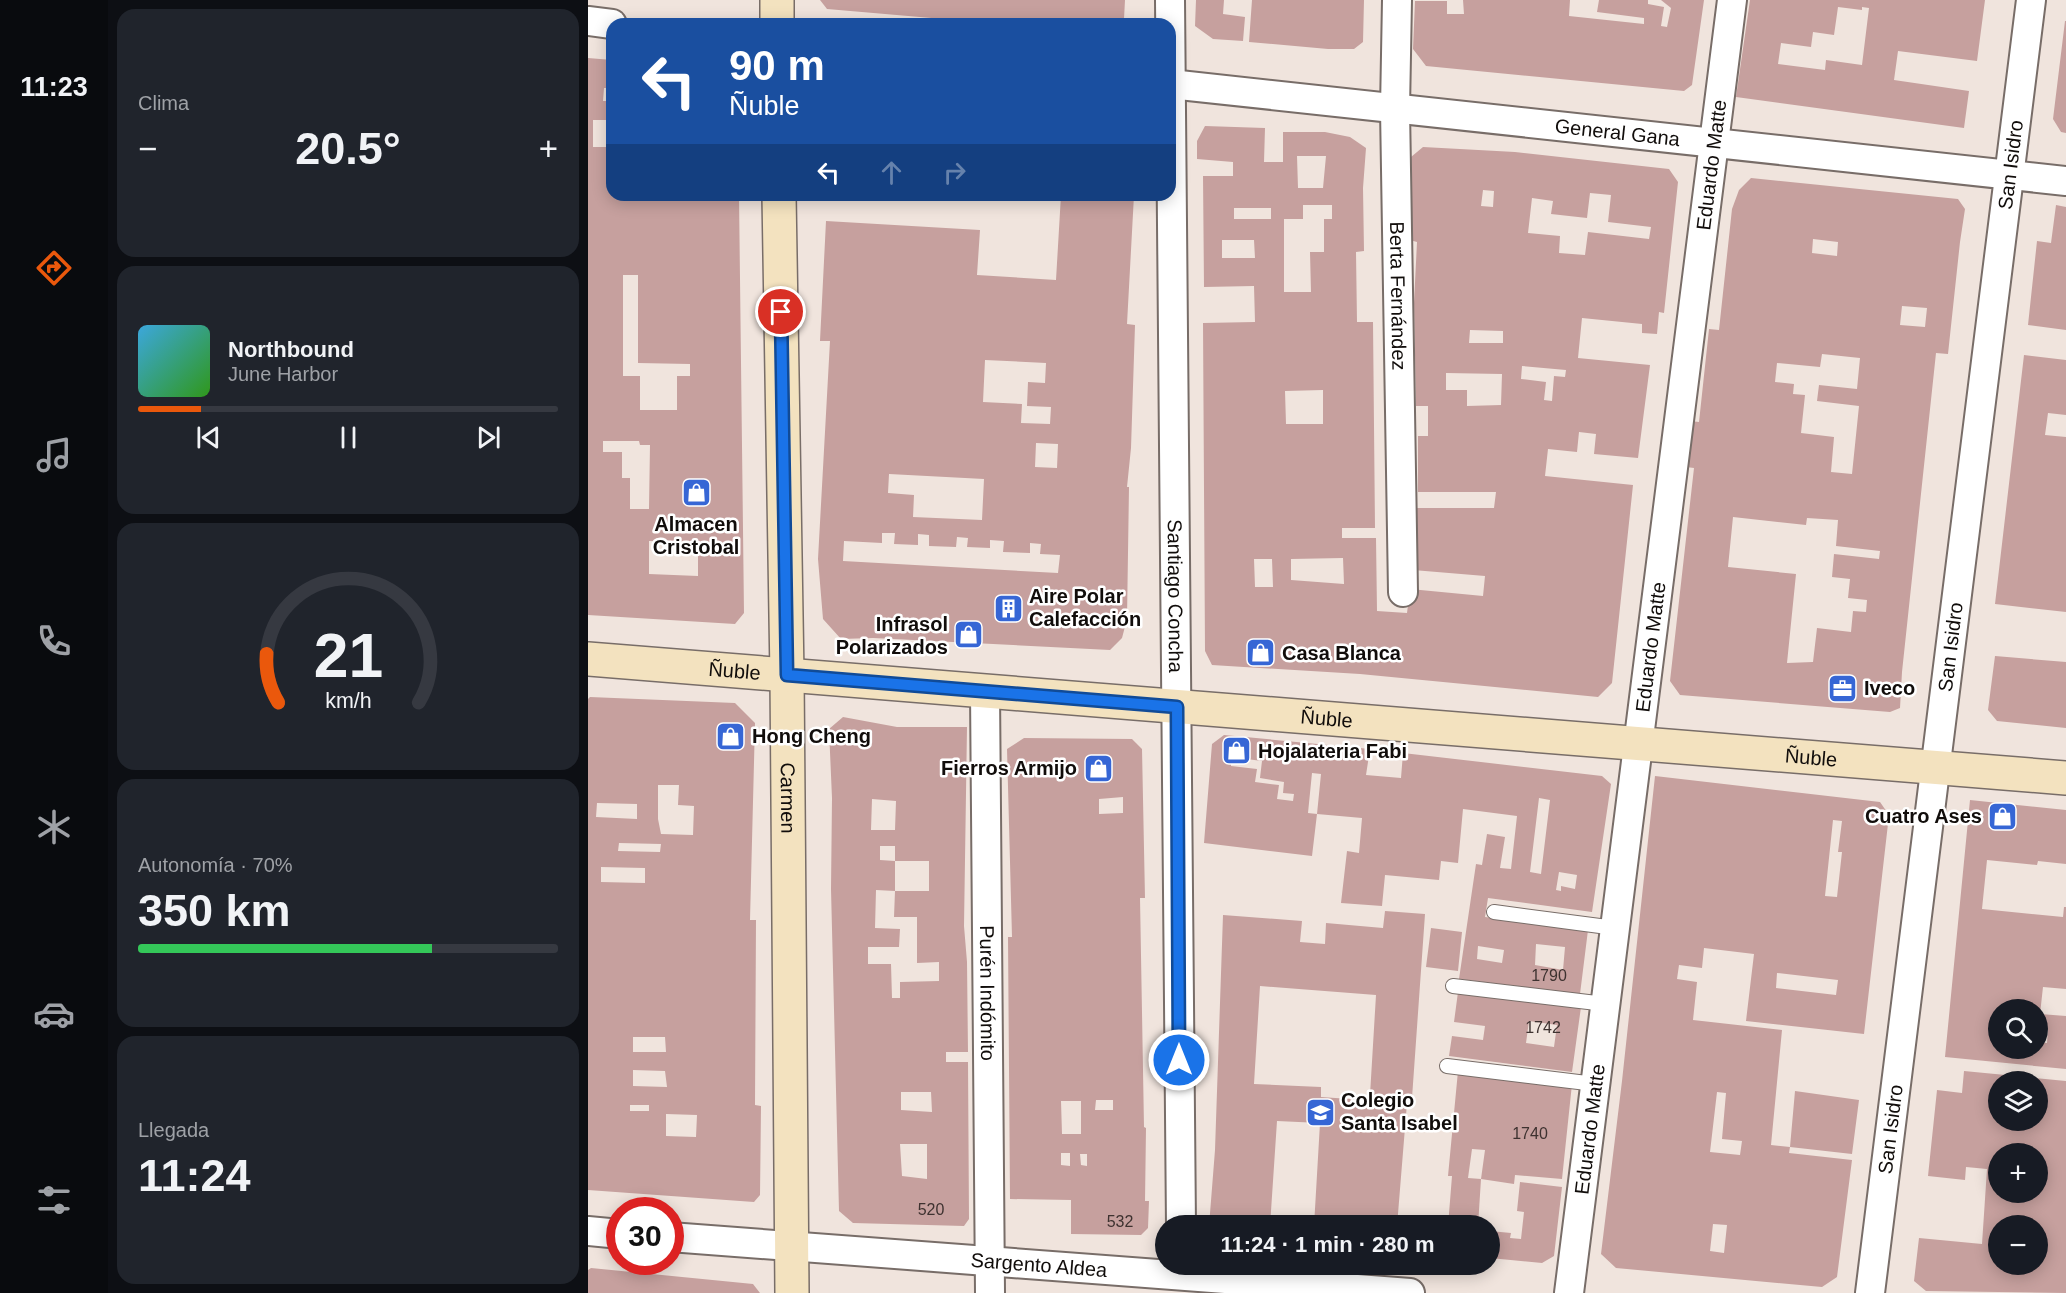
<!DOCTYPE html>
<html lang="es">
<head>
<meta charset="utf-8">
<style>
	:root { --surface:#171b24; --page:#20242c; --text:#f1f3f6; --muted:#9ea1a6; --line:#363941; --accent:#ea580c }
	body { margin:0; font-family:Arial,sans-serif; background:var(--page); color:var(--text); height:100vh; display:flex; flex-direction:column; font-size:22px; white-space:nowrap }
	* { box-sizing:border-box; margin:0 }
	p { font-size:20px; color:var(--muted) }
	.icon { flex:none; width:33px; height:33px; fill:none; stroke:currentColor; stroke-width:2; stroke-linecap:round; stroke-linejoin:round }
	.map { position:relative; flex:1; overflow:hidden }
	.details { display:flex; flex-direction:column; gap:9px; padding:9px; background:#0d0f14; width:480px }
	.details>* { flex:none }
	.top-card { position:absolute; left:18px; top:18px; width:570px; height:183px; border-radius:18px; box-shadow:0 3px 15px #0003; background:#1a4fa0; color:#fff; overflow:hidden }
	.controls { position:absolute; left:1400px; top:999px; display:grid; gap:12px }
	.controls a { display:grid; place-items:center; width:60px; height:60px; border-radius:50%; background:var(--surface); box-shadow:0 3px 15px #0003; font-size:30px }
	.speed { position:absolute; left:18px; top:1197px; display:flex; gap:12px; font-size:30px; font-weight:700; text-align:center }
	.speed>* { display:grid; place-content:center; width:78px; height:78px; border-radius:50%; background:var(--surface); box-shadow:0 3px 15px #0003; line-height:1 }
	.speed .limit { border:9px solid #d22; background:#fff; color:#111 }
	.pin { position:absolute; display:grid; place-items:center; width:51px; height:51px; color:#fff; margin:-26px; border:3px solid #fff; border-radius:50%; box-shadow:0 2px 6px #0007 }
	.me { position:absolute; width:66px; margin:-33px; rotate:0deg; stroke-linejoin:round; filter:drop-shadow(0 0 4px #0008) }
	.turn { display:flex; align-items:center; gap:21px; height:126px; padding:0 24px; font-size:27px }
	.turn .icon { width:78px; height:78px; stroke-width:2.5 }
	.turn b { display:block; font-size:42px; line-height:51px }
	.lanes { display:flex; align-items:center; height:57px; padding:0 24px; background:#0003; justify-content:center; gap:30px; direction:ltr }
	.lanes .off { opacity:.35 }
	.big { font-size:45px; font-weight:700; line-height:1.1 }
	.details .card { flex:1; display:flex; flex-direction:column; justify-content:center; gap:9px; min-width:0; padding:0 21px; border-radius:18px; background:var(--page) }
	.details .dial { align-items:center; gap:0 }
	.dial svg { height:156px; overflow:visible; fill:none; stroke:var(--line); stroke-width:7; stroke-linecap:round; text-anchor:middle }
	.dial text { fill:var(--text); stroke:none }
	.song { display:flex; align-items:center; gap:18px }
	.cover { width:72px; height:72px; border-radius:9px; background:linear-gradient(135deg,hsl(200 70% 55%),hsl(110 70% 35%)) }
	.played { height:6px; border-radius:3px; background:linear-gradient(90deg,var(--accent) 15%,var(--line) 15%) }
	.keys { display:flex; justify-content:space-around; direction:ltr }
	.heat { display:flex; justify-content:space-between; align-items:center; font-size:33px; direction:ltr }
	.charge { height:9px; border-radius:4px; background:linear-gradient(90deg,#34c759 70%,var(--line) 0) }
	.trip { position:absolute; left:567px; top:1215px; width:345px; height:60px; border-radius:30px; background:var(--surface); box-shadow:0 3px 15px #0003; font-weight:700; line-height:60px; text-align:center }
	main { display:flex; flex:1; min-height:0 }
	.tab-bar { display:flex; flex-direction:column; width:108px; justify-content:space-around; align-items:center; background:#090b0e; color:var(--muted) }
	.tab-bar .icon { width:42px; height:42px }
	.tab-bar .on { color:var(--accent) }
	.tab-bar b { font-size:27px; color:var(--text) }
	.map>svg:first-child { display:block }
	.building { fill:#c6a09e; fill-rule:evenodd }
	.lines { fill:none; stroke-linecap:round; stroke-linejoin:round }
	.lane-casing { stroke:#786d68; stroke-width:16 }
	.street-casing { stroke:#786d68; stroke-width:32 }
	.secondary-casing { stroke:#786d68; stroke-width:36 }
	.lane { stroke:#fff; stroke-width:14 }
	.street { stroke:#fff; stroke-width:28 }
	.secondary { stroke:#f3e2bf; stroke-width:33 }
	.route-casing { stroke:#114b97; stroke-width:15 }
	.route { stroke:#1a73e8; stroke-width:10 }
	.labels { text-anchor:middle; dominant-baseline:central; stroke-width:5; stroke-linejoin:round; paint-order:stroke }
	.number-label { font-size:16px; fill:#3e3230 }
	.street-label { font-size:20px; fill:#110d0b; stroke:#fff }
	.poi-label { font-size:20px; font-weight:bold; fill:#110d0b; stroke:#fff; text-anchor:start }
</style>
</head>
<body>
<main>
<nav class="tab-bar">
<b>11:23</b>
<svg class="icon on" aria-label="directions" viewBox="0 0 24 24"><path d="M12 3l9 9-9 9-9-9zM9 14v-3h6M13 9l2 2-2 2"/></svg>
<svg class="icon" aria-label="music" viewBox="0 0 24 24"><path d="M9 18V5l10-2v13"/><circle cx="6" cy="18" r="3"/><circle cx="16" cy="16" r="3"/></svg>
<svg class="icon" aria-label="phone" viewBox="0 0 24 24"><path d="M5 4h4l2 5-3 2q2 4 5 5l2-3 5 2v4C11 20 4 13 5 4z"/></svg>
<svg class="icon" aria-label="climate" viewBox="0 0 24 24"><path d="M12 3v18M4 7l16 10M4 17L20 7"/></svg>
<svg class="icon" aria-label="car" viewBox="0 0 24 24"><path d="M5 17H2v-5l4-1 3-4h7l3 4 3 1v5h-3M9 17h6M6 11h13"/><circle cx="7" cy="17" r="2"/><circle cx="17" cy="17" r="2"/></svg>
<svg class="icon" aria-label="filters" viewBox="0 0 24 24"><path d="M4 7h16M4 17h16"/><circle cx="9" cy="7" r="2"/><circle cx="15" cy="17" r="2"/></svg>
</nav>
<section class="details">
<div class="card"><p>Clima</p>
<div class="heat"><a>−</a><b class="big">20.5°</b><a>+</a></div>
</div>
<div class="card">
<div class="song"><i class="cover"></i><div><b>Northbound</b><p>June Harbor</p></div></div>
<div class="played"></div>
<div class="keys"><svg class="icon" aria-label="previous" viewBox="0 0 24 24"><path d="M18 5L8 12l10 7zM5 5v14"/></svg><svg class="icon" aria-label="pause" viewBox="0 0 24 24"><path d="M8 5v14M16 5v14"/></svg><svg class="icon" aria-label="next" viewBox="0 0 24 24"><path d="M6 5l10 7-10 7zM19 5v14"/></svg></div>
</div>
<div class="card dial"><svg viewBox="0 0 100 80">
<path d="M14 69A42 42 0 1 1 86 69"/>
<path d="M14 69A42 42 0 0 1 8 44" stroke="#ea580c"/>
<text x="50" y="56" font-size="32" font-weight="700">21</text>
<text x="50" y="72" font-size="11">km/h</text>
</svg></div>
<div class="card"><p>Autonomía · 70%</p><b class="big">350 km</b><div class="charge"></div></div>
<div class="card"><p>Llegada</p><b class="big">11:24</b></div>
</section>
<div class="map">
<svg width="1478" height="1293" viewBox="0 0 1478 1293">
	<rect width="100%" height="100%" fill="#f0e4dd"/>
	<path class="building" d="M232 0H537L536 19 533 24H413L239 9Z
		M608 0H636L635 14 657 17 655 41 625 39 607 26Z
		M664 0H776L775 42 766 49H740L661 42Z
		M875 0H982L981 16 1056 24V18L1009 12 1011 0H1060V4L1076 7 1073 26 1079 27 1083 8 1073 0H1116L1104 85 1096 91 838 66 825 49 827 1H859V14H876Z
		M1162 0H1397L1389 61 1310 51 1306 80 1381 91 1376 128 1148 97ZM1250 7 1274 10V7L1281 8 1274 65 1238 60 1237 70 1190 64 1193 43 1223 47 1225 32 1246 35Z
		M1477 21H1478V133L1473 132 1465 119Z
		M0 58 24 60V88H16L15 101H24V120H5V147H24V195H151L156 613 147 624 0 615ZM35 275H50V363L102 364V376H89V410H52V376H35ZM15 441H51L52 445H62L61 509H42V478H34V452H15ZM61 541 110 542V576L61 574Z
		M617 126 677 128 676 162H695V132H737L762 137 778 148 775 188 776 251 768 252 769 322H785L787 528H754V538H788L789 611 819 613 822 589 895 596 897 576 825 570 827 508H906L908 492H830V436H840V406H828L826 303 829 242 818 239 823 157 835 147 927 152 1081 169 1090 182 1076 313 1071 312 1069 334 1054 333V324L994 318 990 358 1062 365 1050 458 1006 454 1008 434 991 432 989 452 960 449 957 476 1045 485 1024 683 1010 697 772 674 624 665 617 651 615 323 667 322 666 286 616 287 615 176H645V162L609 159V141ZM709 156H738L735 188H710ZM895 190 906 191 905 207 893 206ZM1002 193 1023 195 1020 222 1063 227 1061 239 1000 232 997 255 971 253 972 236 940 233 944 198 965 201 963 214 999 218ZM715 205H744V219H736V252H722L723 292H696V219H715ZM646 208H683V219H646ZM634 240H666L667 258H634ZM882 330 915 331V343H881ZM934 366 978 370 977 377 966 376 964 401 956 400 958 382 933 379ZM858 373 914 374 913 405 879 406V390H858ZM735 390V424H698L697 391ZM755 558 756 584 703 580V559ZM666 559H684L685 587H667Z
		M1163 178 1370 199 1377 209 1372 242 1360 354 1348 353 1314 672 1312 708 1302 712 1092 695 1082 681 1106 468 1098 467 1103 421 1111 422 1121 329 1131 330 1144 209 1151 190ZM1225 239 1250 242 1249 256 1224 253ZM1314 306 1339 308 1337 327 1312 325ZM1234 354 1272 358 1269 389 1231 385 1229 401 1271 406 1264 474 1243 472 1246 437 1213 433 1217 395 1205 394 1206 384 1187 382 1189 363 1232 367ZM1145 517 1218 525 1219 518 1250 520 1248 546 1292 551 1291 559 1246 554 1244 577 1262 579 1260 598 1279 600 1278 612 1265 611 1263 632 1229 628 1225 662 1199 663 1208 574 1140 567Z
		M473 195H546L539 324 547 325 543 448 539 487H541L539 619 534 638 522 650 285 638 253 639 235 619 230 559 242 341H232L238 221 392 230 389 275 468 280ZM397 360 458 363 457 383 440 382 439 406 463 407 462 424 433 423 434 404 395 402ZM448 443 470 444 469 468 447 467ZM301 474 396 479 394 520 325 517 326 495 300 493ZM294 533H307L306 544 330 545V534L341 535V546L368 547 369 537 380 538 379 547 402 548V540L416 541 415 552 442 553V543L453 544 452 554 472 555 470 573 255 561 256 541 294 543Z
		M1468 205 1478 207V330L1440 325 1449 241 1463 243Z
		M1436 355 1478 360V415L1460 413 1457 435 1478 437V612L1407 604Z
		M1407 656 1478 662V728L1409 721 1400 710Z
		M2 697 147 703 167 723 162 920H168L167 1105 173 1106 172 1195 166 1202 0 1190V699ZM70 785H91L90 805 106 806 105 835 73 834 70 819ZM9 803 49 804V819L8 817ZM31 843 73 844 72 852 30 851ZM13 867 57 868V883L13 882ZM45 1037H77L78 1052H45ZM45 1070 77 1071 79 1087 45 1086ZM42 1105H61V1111H42ZM78 1114 109 1115 108 1137 78 1136Z
		M255 717 309 727H379L376 926 379 962 380 1052H358V1062H380L381 1219 376 1226 265 1223 251 1211 243 889 244 798 241 729ZM284 799 308 801 307 830H283ZM292 846H307V861H341V891H307L306 917H329V963L351 962V981L312 982V998H304L303 964H280V947H311L312 929 287 928 288 890 307 891V861L292 860ZM313 1092H343L344 1112 313 1110ZM312 1144H339V1179L314 1176Z
		M636 735 782 749 778 775 813 778 815 753 1014 776 1023 784 1004 912 900 898 897 917 1000 930 992 994 871 979 888 864 894 865 899 834 917 837 912 868 923 869 929 816 875 809 870 863 853 861 851 880 797 875 794 906 753 903 759 851 771 853 774 818 729 814 733 774 724 773 720 813 729 814 724 856 616 843 624 744ZM643 757 674 761 672 778 696 782 695 793 706 794 705 801 689 799 691 785 667 782 669 769 643 766ZM951 798 962 800 953 874 942 872ZM971 872 989 875 987 889 973 886V891L968 890ZM948 944 977 947 975 970 947 965ZM890 946 916 950 914 963 889 959Z
		M436 738 544 739 554 749 557 898H552L556 1127 558 1128 557 1201H561L560 1228 553 1235 483 1234V1200L422 1199 420 937H424L419 749ZM535 797V813L511 814V799ZM508 1100H525V1110H507ZM473 1101H493V1134H474ZM473 1153H482V1166L473 1165ZM492 1154H499V1166L493 1165Z
		M1067 776 1292 802 1301 815 1276 1034 1158 1021 1166 954 1116 948 1114 968 1091 965 1089 979 1109 982 1105 1020 1194 1030 1183 1145 1202 1147 1207 1091 1271 1100 1264 1154 1202 1147 1201 1153 1264 1160 1249 1277 1234 1287 1028 1268 1013 1254 1034 1081ZM1245 820 1254 821 1250 852H1254L1249 897 1237 896ZM1189 973 1250 980 1248 995 1188 988ZM1129 1092 1138 1093 1134 1139 1154 1141 1152 1155 1122 1152ZM1125 1224 1139 1225 1136 1253 1122 1251Z
		M1382 800 1478 810V864L1450 861 1449 865 1399 860 1394 909 1475 917 1476 907H1478V989L1455 987 1452 1014 1478 1016V1069L1357 1057ZM1410 1010H1449V1028L1460 1029 1459 1043 1449 1042V1048H1410Z
		M797 911 837 914 824 1098 782 1095 788 995 672 986 666 1084 733 1087V1097L819 1103 809 1226H726L732 1123 689 1121 682 1226H621L627 1150 635 915 714 921 712 942 737 944 738 923 795 928Z
		M843 928 874 932 870 971 838 967Z
		M870 992 993 1007 984 1072 861 1056 864 1036 895 1040 897 1026 866 1022ZM941 1021 969 1025 966 1047 938 1043Z
		M870 1071 984 1084 974 1179 927 1175 926 1184 893 1179 897 1150 884 1149 880 1178 893 1179 890 1226H860L864 1176H860Z
		M1376 1071 1478 1081V1293L1338 1291 1326 1281 1331 1238 1394 1244 1399 1169 1378 1167 1377 1180 1340 1176 1349 1090 1374 1093ZM1410 1082H1449V1120H1410ZM1410 1154H1449V1192H1410ZM1410 1226H1449V1264H1410Z
		M932 1182 974 1187 966 1256 954 1263 902 1258V1231L923 1233 922 1238 933 1239 936 1212 929 1211Z
		M3 1268 165 1284 172 1293H0V1270Z"/>
	<g class="lines">
		<defs>
			<path id="lane" d="M906 912 1027 928
				M865 986 1017 1004
				M859 1066 1007 1084"/>
			<g id="street">
				<path id="s1" d="M582 0 593 1226"/>
				<path id="s2" d="M809 0 807 109 815 592"/>
				<path d="M0 21 24 24"/>
				<path id="s3" d="M582 84 1478 181"/>
				<path id="s4" d="M397 691 402 1293"/>
				<path d="M0 1231 32 1234"/>
				<path id="s5" d="M82 1237 822 1293"/>
				<path id="s6" d="M981 1293 1144 0"/>
				<path id="s7" d="M1282 1293 1443 0"/>
			</g>
			<g id="secondary">
				<path d="M189 0V24"/>
				<path id="s8" d="M191 195 199 675 204 1293"/>
				<path id="s9" d="M0 659 1478 778"/>
			</g>
		</defs>
		<use href="#lane" class="lane-casing"/>
		<use href="#street" class="street-casing"/>
		<use href="#secondary" class="secondary-casing"/>
		<use href="#lane" class="lane"/>
		<use href="#street" class="street"/>
		<use href="#secondary" class="secondary"/>
	</g>
	<g class="lines">
		<defs>
			<path id="route" d="M193 312 199 675 589 707 591 1060"/>
		</defs>
		<use href="#route" class="route-casing"/>
		<use href="#route" class="route"/>
	</g>
	<defs>
		<symbol id="shop-square" viewBox="-11 -11 22 22"><rect x="-9" y="-9" width="18" height="18" rx="4" fill="#3666d5" stroke="#fff"/><path d="M-5-2.5h2.3a2.7 3.5 0 0 1 5.4 0H5L5.5 6h-11ZM-1.5-2.5h3a1.5 2.3 0 0 0-3 0Z" fill="#fff"/></symbol>
		<symbol id="building-square" viewBox="-11 -11 22 22"><rect x="-9" y="-9" width="18" height="18" rx="4" fill="#3666d5" stroke="#fff"/><path d="M-4-6H4V6H1V3H-1V6H-4ZM-2.5-4.3h1.7v1.8h-1.7ZM.8-4.3h1.7v1.8H.8ZM-2.5-1h1.7V.8h-1.7ZM.8-1h1.7V.8H.8Z" fill="#fff"/></symbol>
		<symbol id="office-square" viewBox="-11 -11 22 22"><rect x="-9" y="-9" width="18" height="18" rx="4" fill="#3666d5" stroke="#fff"/><path d="M-6-3h4V-5.5h4V-3h4V5H-6ZM-1-4.5V-3h2v-1.5ZM-6 0V1H6V0Z" fill="#fff"/></symbol>
		<symbol id="school-square" viewBox="-11 -11 22 22"><rect x="-9" y="-9" width="18" height="18" rx="4" fill="#3666d5" stroke="#fff"/><path d="M0-5L7-2L0 1L-7-2ZM-4 1L0 2.5L4 1V4Q0 6-4 4Z" fill="#fff"/></symbol>
	</defs>
	<g fill-rule="evenodd">
		<use href="#shop-square" x="92" y="476" width="33" height="33"/>
		<use href="#building-square" x="404" y="592" width="33" height="33"/>
		<use href="#shop-square" x="364" y="618" width="33" height="33"/>
		<use href="#shop-square" x="656" y="636" width="33" height="33"/>
		<use href="#office-square" x="1238" y="672" width="33" height="33"/>
		<use href="#shop-square" x="126" y="720" width="33" height="33"/>
		<use href="#shop-square" x="632" y="734" width="33" height="33"/>
		<use href="#shop-square" x="494" y="752" width="33" height="33"/>
		<use href="#shop-square" x="1398" y="800" width="33" height="33"/>
		<use href="#school-square" x="716" y="1096" width="33" height="33"/>
	</g>
	<g class="labels">
		<g class="number-label">
			<text x="961" y="975">1790</text>
			<text x="955" y="1027">1742</text>
			<text x="942" y="1133">1740</text>
			<text x="343" y="1209">520</text>
			<text x="532" y="1221">532</text>
		</g>
		<g class="street-label">
			<text stroke="none"><textPath href="#s3" startOffset="450">General Gana</textPath></text>
			<text stroke="none"><textPath href="#s6" startOffset="1137">Eduardo Matte</textPath></text>
			<text stroke="none"><textPath href="#s7" startOffset="1137">San Isidro</textPath></text>
			<text stroke="none"><textPath href="#s2" startOffset="296">Berta Fernández</textPath></text>
			<text stroke="none"><textPath href="#s1" startOffset="596">Santiago Concha</textPath></text>
			<text stroke="none"><textPath href="#s7" startOffset="651">San Isidro</textPath></text>
			<text stroke="none"><textPath href="#s6" startOffset="651">Eduardo Matte</textPath></text>
			<text stroke="none"><textPath href="#s9" startOffset="147">Ñuble</textPath></text>
			<text stroke="none"><textPath href="#s9" startOffset="741">Ñuble</textPath></text>
			<text stroke="none"><textPath href="#s9" startOffset="1227">Ñuble</textPath></text>
			<text stroke="none"><textPath href="#s8" startOffset="603">Carmen</textPath></text>
			<text stroke="none"><textPath href="#s4" startOffset="302">Purén Indómito</textPath></text>
			<text stroke="none"><textPath href="#s6" startOffset="165">Eduardo Matte</textPath></text>
			<text stroke="none"><textPath href="#s7" startOffset="165">San Isidro</textPath></text>
			<text stroke="none"><textPath href="#s5" startOffset="370">Sargento Aldea</textPath></text>
		</g>
		<g class="poi-label">
			<text x="108" y="524" text-anchor="middle">Almacen<tspan x="108" dy="23">Cristobal</tspan></text>
			<text x="441" y="596">Aire Polar<tspan x="441" dy="23">Calefacción</tspan></text>
			<text x="360" y="624" text-anchor="end">Infrasol<tspan x="360" dy="23">Polarizados</tspan></text>
			<text x="694" y="653">Casa Blanca</text>
			<text x="1276" y="688">Iveco</text>
			<text x="164" y="736">Hong Cheng</text>
			<text x="670" y="751">Hojalateria Fabi</text>
			<text x="489" y="768" text-anchor="end">Fierros Armijo</text>
			<text x="1394" y="816" text-anchor="end">Cuatro Ases</text>
			<text x="753" y="1100">Colegio<tspan x="753" dy="23">Santa Isabel</tspan></text>
		</g>
	</g>
</svg>
<div class="controls">
<a><svg class="icon" aria-label="search" viewBox="0 0 24 24"><circle cx="10" cy="10" r="6"/><path d="M15 15l6 6"/></svg></a>
<a><svg class="icon" aria-label="layers" viewBox="0 0 24 24"><path d="M12 4l9 5-9 5-9-5zM3 14l9 5 9-5"/></svg></a>
<a>+</a>
<a>−</a>
</div>
<div class="speed"><div class="limit">30</div></div>
<div class="pin" style="left:193px;top:312px;background:#d93025"><svg class="icon" aria-label="arrive" viewBox="0 0 24 24"><path d="M6 21V4h12l-3 4 3 4H6"/></svg></div>
<svg class="me" style="left:591px;top:1060px" viewBox="-20 -20 40 40"><circle r="17" fill="#1a73e8" stroke="#fff" stroke-width="3"/><path d="M0-11L8 9 0 5-8 9z" fill="#fff"/></svg>
<div class="trip">11:24 · 1 min · 280 m</div>
<div class="top-card">
<div class="turn"><svg class="icon" aria-label="left" viewBox="0 0 24 24"><path d="M17 20v-9H6M10 6l-5 5 5 5"/></svg><div><b>90 m</b>Ñuble</div></div>
<div class="lanes"><svg class="icon" aria-label="left" viewBox="0 0 24 24"><path d="M17 20v-9H6M10 6l-5 5 5 5"/></svg><svg class="icon off" aria-label="ahead" viewBox="0 0 24 24"><path d="M12 20V5M6 11l6-6 6 6"/></svg><svg class="icon off" aria-label="right" viewBox="0 0 24 24"><path d="M7 20v-9h11M14 6l5 5-5 5"/></svg></div>
</div>
</div>
</main>
</body>
</html>
